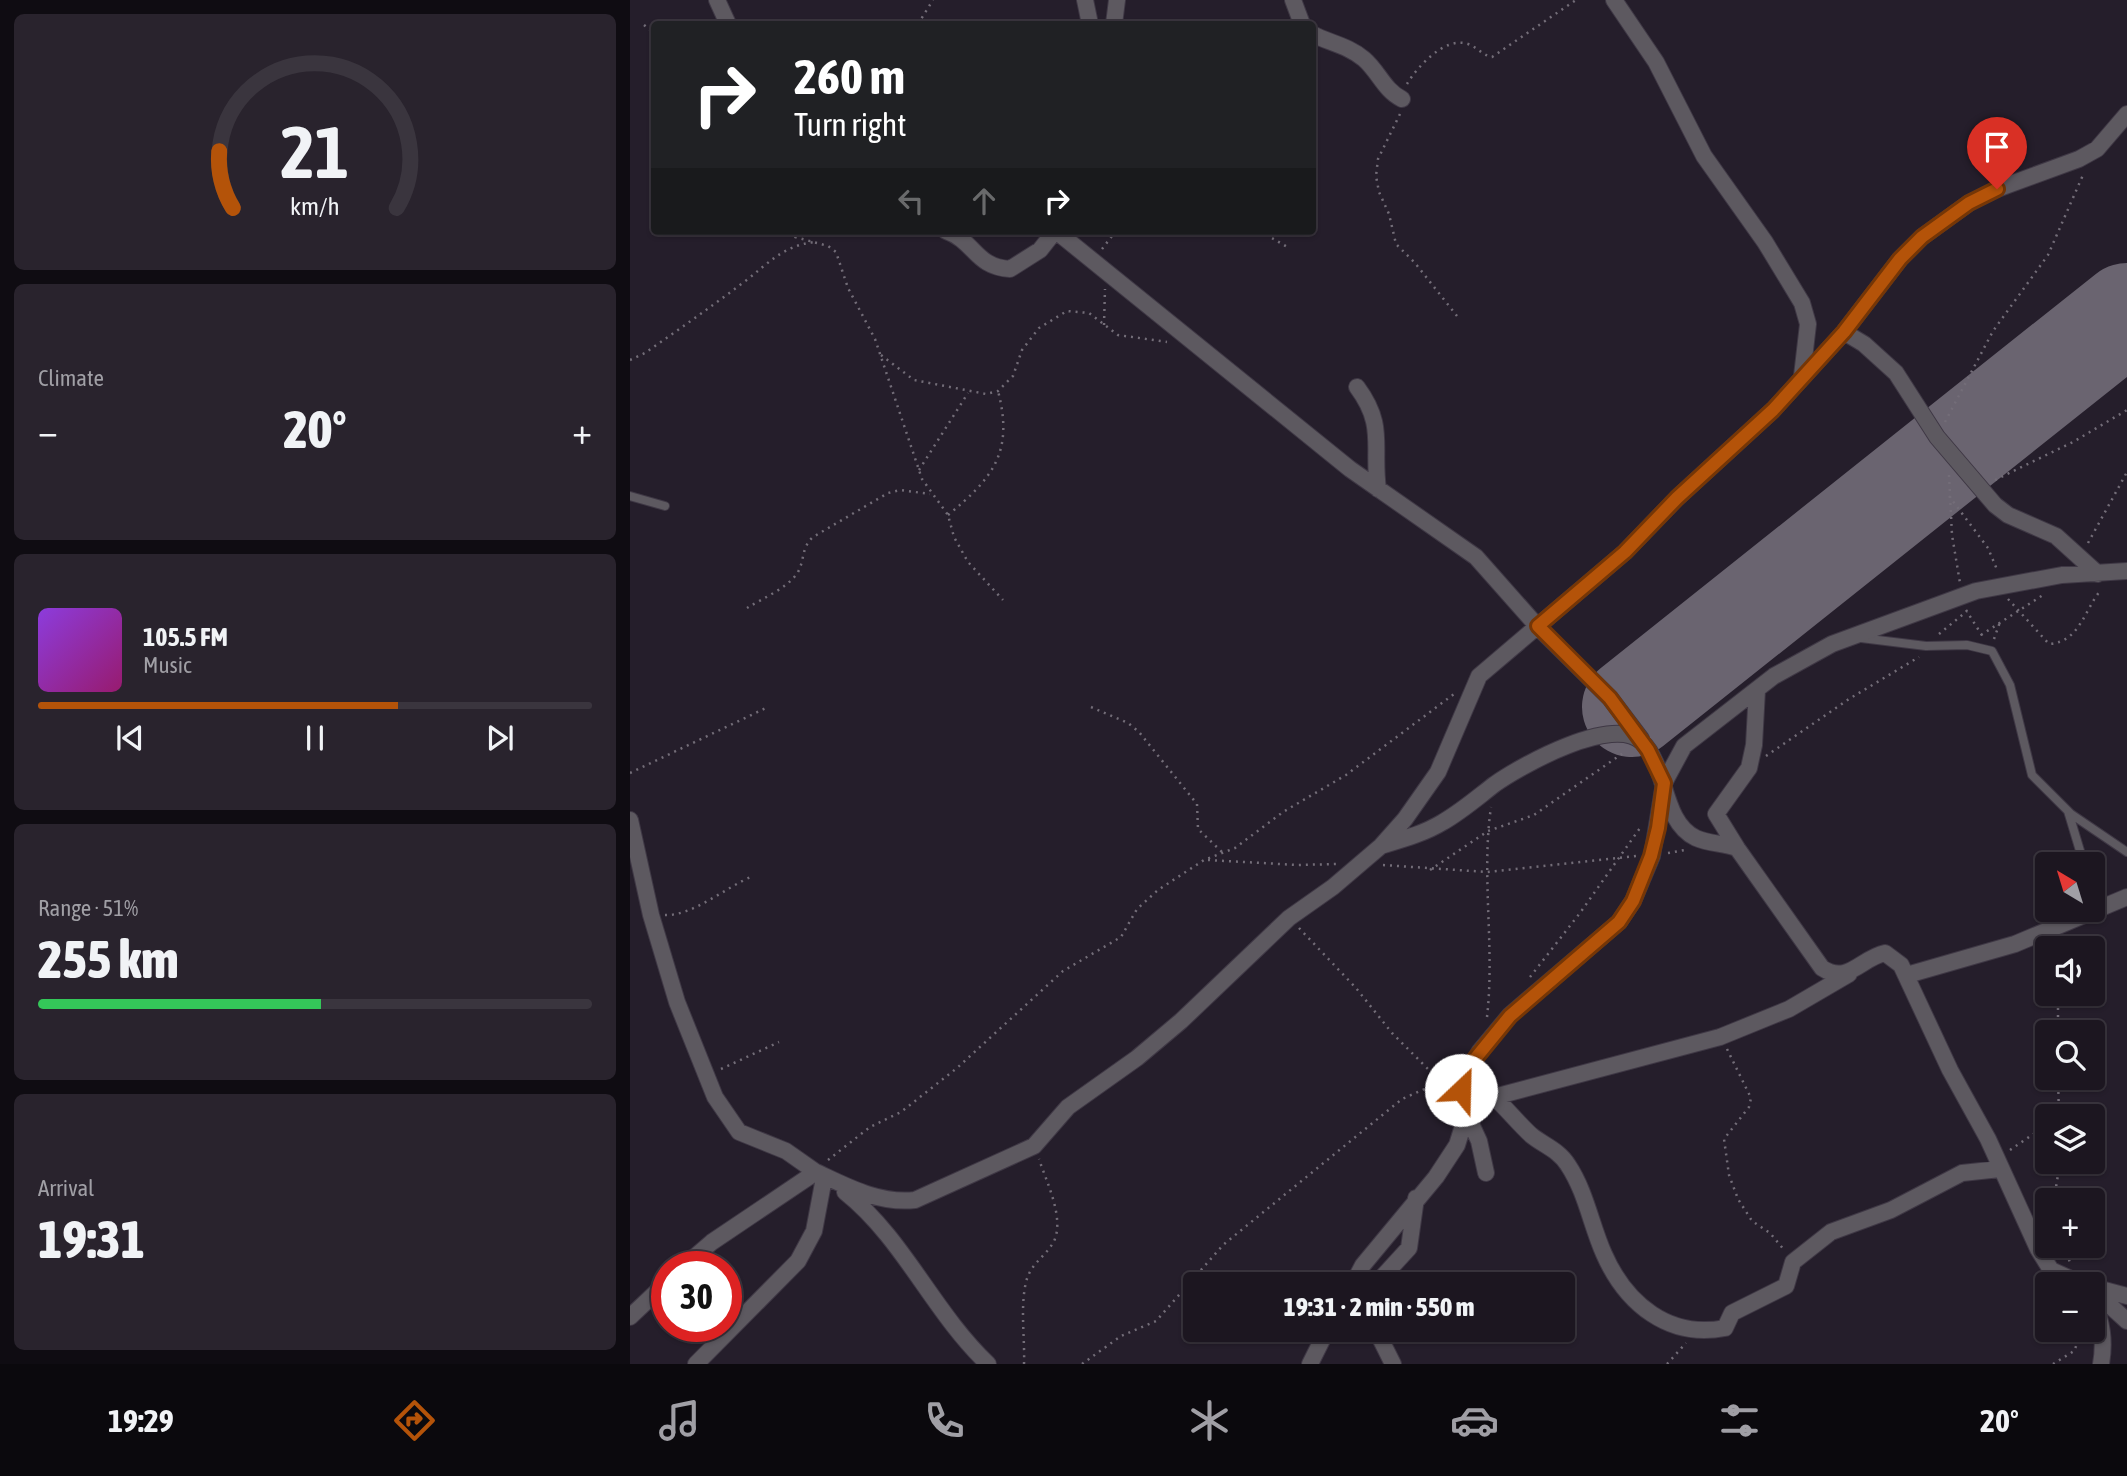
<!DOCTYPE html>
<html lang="en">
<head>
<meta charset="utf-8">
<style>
	:root { --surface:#1c1620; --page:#29232d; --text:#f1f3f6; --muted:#a09fa5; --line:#3a353e; --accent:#b45309 }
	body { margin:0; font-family:"Asap Condensed",sans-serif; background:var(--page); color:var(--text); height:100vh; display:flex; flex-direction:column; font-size:26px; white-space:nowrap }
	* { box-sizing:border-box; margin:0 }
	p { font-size:23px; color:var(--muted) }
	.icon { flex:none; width:38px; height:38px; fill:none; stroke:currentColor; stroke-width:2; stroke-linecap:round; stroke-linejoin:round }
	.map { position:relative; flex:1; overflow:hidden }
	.details { display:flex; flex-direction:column; gap:14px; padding:14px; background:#0f0c12; width:630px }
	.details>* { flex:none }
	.banner { position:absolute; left:21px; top:21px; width:665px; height:214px; border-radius:7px; box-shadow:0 2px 5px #0004,0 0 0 2px var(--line); background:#202124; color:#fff; overflow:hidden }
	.needle { width:46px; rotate:322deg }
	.tools { position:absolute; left:1405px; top:852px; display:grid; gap:14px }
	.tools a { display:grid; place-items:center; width:70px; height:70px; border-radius:7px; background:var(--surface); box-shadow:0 2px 5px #0004,0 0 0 2px var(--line); font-size:35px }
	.speed { position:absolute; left:21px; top:1251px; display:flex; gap:14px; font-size:35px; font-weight:700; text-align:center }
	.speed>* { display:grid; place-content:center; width:91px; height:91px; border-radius:50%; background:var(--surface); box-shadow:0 2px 5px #0004,0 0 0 2px var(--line); line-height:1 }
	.speed .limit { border:10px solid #d22; background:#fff; color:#111 }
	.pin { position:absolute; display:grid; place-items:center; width:60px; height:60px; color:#fff; margin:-72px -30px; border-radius:50% 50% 50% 0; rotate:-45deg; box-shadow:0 0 7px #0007 }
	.pin .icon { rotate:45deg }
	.me { position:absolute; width:77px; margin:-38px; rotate:24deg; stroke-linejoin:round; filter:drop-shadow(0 0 5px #0008) }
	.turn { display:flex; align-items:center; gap:24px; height:147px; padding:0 28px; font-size:32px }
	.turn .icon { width:91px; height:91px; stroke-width:2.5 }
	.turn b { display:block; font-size:49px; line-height:60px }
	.lanes { display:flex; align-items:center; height:66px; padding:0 28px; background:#0003; justify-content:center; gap:35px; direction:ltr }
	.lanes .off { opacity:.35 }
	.big { font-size:52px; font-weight:800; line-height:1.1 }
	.details .widget { flex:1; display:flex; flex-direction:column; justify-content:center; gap:10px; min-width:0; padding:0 24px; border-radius:10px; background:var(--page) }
	.details .dial { align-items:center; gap:0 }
	.dial svg { height:182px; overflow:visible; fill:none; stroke:var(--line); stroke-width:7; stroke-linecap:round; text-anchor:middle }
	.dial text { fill:var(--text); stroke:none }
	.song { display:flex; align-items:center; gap:21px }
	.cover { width:84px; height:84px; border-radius:10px; background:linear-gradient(135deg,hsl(270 70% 55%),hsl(320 70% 35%)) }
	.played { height:7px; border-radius:4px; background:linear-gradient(90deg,var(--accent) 65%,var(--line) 65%) }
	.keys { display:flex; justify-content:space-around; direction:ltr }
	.heat { display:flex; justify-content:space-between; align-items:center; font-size:38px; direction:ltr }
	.charge { height:10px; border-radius:5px; background:linear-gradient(90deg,#34c759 51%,var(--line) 0) }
	.trip { position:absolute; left:553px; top:1272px; width:392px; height:70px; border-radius:7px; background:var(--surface); box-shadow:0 2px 5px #0004,0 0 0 2px var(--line); font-weight:800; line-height:70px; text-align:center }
	.dock { display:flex; height:112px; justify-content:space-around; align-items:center; background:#0b090d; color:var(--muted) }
	.dock .icon { width:49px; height:49px }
	.dock .selected { color:var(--accent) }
	.dock b { font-size:32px; color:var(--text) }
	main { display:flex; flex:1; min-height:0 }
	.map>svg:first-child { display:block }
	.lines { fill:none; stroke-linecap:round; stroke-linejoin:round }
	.runway { stroke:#6a6470; stroke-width:100 }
	.service-casing { stroke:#3f3845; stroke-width:10 }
	.minor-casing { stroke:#3f3845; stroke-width:18 }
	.path { stroke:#736d78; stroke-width:2.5; stroke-dasharray:2 5; stroke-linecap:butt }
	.service { stroke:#5d5960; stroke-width:8 }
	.minor { stroke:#5d5960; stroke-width:16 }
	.route-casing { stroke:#753606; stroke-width:18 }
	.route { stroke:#b45309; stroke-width:12 }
</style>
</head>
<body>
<main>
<section class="details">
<div class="widget dial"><svg viewBox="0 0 100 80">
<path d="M14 69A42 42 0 1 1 86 69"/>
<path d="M14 69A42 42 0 0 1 8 44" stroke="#b45309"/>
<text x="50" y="56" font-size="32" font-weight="700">21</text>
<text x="50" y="72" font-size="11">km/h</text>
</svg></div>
<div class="widget"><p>Climate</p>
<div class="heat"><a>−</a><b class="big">20°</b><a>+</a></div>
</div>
<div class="widget">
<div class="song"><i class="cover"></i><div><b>105.5 FM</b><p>Music</p></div></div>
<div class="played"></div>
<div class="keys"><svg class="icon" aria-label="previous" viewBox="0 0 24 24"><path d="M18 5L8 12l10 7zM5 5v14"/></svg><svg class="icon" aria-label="pause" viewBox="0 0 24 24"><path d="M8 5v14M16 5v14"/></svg><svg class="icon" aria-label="next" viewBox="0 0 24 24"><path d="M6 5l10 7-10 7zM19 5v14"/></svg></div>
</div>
<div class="widget"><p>Range · 51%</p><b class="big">255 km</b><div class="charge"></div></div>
<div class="widget"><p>Arrival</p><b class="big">19:31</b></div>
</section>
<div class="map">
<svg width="1497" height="1364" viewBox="0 0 1497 1364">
	<rect width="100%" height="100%" fill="#251e2b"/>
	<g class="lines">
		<path class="runway" d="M1002 707 1497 313"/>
		<defs>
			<path id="service" d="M0 496 35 506
				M1231 638 1296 646 1337 645 1362 651 1380 685 1402 775 1441 814 1497 852
				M1438 811 1454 864"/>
			<path id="minor" d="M87 0 98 24
				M455 0 460 24
				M663 0 672 24
				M984 0 1026 62 1074 156 1135 242 1172 303 1178 324 1172 376
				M484 24 487 0
				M682 34C700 43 719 46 734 59 749 72 754 90 772 99
				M316 231C345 241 345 267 380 269L410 250 425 231
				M426 231 720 469 846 557 908 627 980 698 1011 739
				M1214 332 1234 344 1266 373 1307 437 1365 505 1378 515 1426 536 1468 574
				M727 387C756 426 742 446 748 489
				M0 820 21 915 47 1002 85 1097 109 1132 156 1151 193 1177
				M754 845C774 839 795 833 813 822 832 811 848 797 865 784 892 765 984 714 1012 742 1038 767 1031 821 1066 838 1079 844 1094 843 1107 848L1192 968C1218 985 1231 958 1255 953L1271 965 1320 1070 1358 1139 1408 1249 1421 1270 1452 1284
				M1107 848 1086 814 1119 768 1124 745 1127 690
				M1277 975 1385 944 1497 897
				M831 1090 864 1097 1090 1037 1159 1009 1219 974
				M864 1097C877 1109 888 1123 901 1135 913 1145 929 1150 938 1165 956 1192 961 1225 974 1254 996 1304 1039 1339 1095 1328L1102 1313 1156 1286 1163 1262 1201 1232 1261 1210 1332 1173 1370 1169
				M837 1115 849 1141 856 1173
				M215 1192C274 1239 303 1312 358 1364
				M53 1267 82 1242 186 1172C218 1187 249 1204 285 1200L404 1146 438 1107 507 1058 551 1021 659 918 703 887 751 846 775 819 808 772 849 676 995 552 1047 498 1143 410 1214 332 1270 259 1292 237 1339 203 1367 189 1449 159 1467 149 1497 114
				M723 1284 733 1265 806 1177 827 1145 836 1116 831 1090 833 1079 850 1051 880 1015 989 922 1003 901 1022 856 1034 783 1054 746 1144 676 1202 644 1346 591 1432 575 1497 571
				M746 1284 779 1248 786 1198
				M1463 1287 1497 1296
				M1463 1290 1497 1321
				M1463 1300C1472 1322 1475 1341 1471 1364
				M0 1317 37 1282
				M746 1330 763 1364
				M66 1364 168 1261 184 1231 194 1178
				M680 1364 697 1330"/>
		</defs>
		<use href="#service" class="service-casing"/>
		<use href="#minor" class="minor-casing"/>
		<path class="path" d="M288 24 303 0
			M14 25 24 33
			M777 84C787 67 815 36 838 44 847 47 852 55 862 57L946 0
			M770 114 748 159 746 176 749 192 759 214 766 244 785 263 827 316
			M161 231 165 237 198 246 206 252 218 288 245 339 292 479 318 515 324 537 338 562 373 600
			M630 231 659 248
			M472 249 482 236 481 231
			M474 325 475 289
			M251 355 284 380 356 394 368 391 383 376 392 350 409 328 437 311 459 313 488 335 537 342
			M0 360 15 353C48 330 81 307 114 282 138 264 152 246 184 242
			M1315 422 1363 331 1418 255 1453 175
			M289 470 338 393
			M1319 475 1322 535 1330 583
			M1365 480 1443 442 1497 410
			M1319 496 1358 548 1368 572
			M318 515C363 478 384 452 368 391
			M1458 543 1497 472
			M1378 599 1419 644C1450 642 1454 610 1471 590
			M117 608C133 598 158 588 168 572 175 559 171 548 183 537L258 493 270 490 300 494
			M1336 610 1353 637
			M1309 634 1337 611
			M1351 635 1413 595
			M1364 639 1370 622
			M461 707 498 723 509 732 567 804 568 829 593 853
			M1136 756 1219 699 1289 657
			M0 773 138 707
			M1038 853 1055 850
			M578 860 668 865 707 864
			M753 865 857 872 1007 856
			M800 870 858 831 904 815 996 751
			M35 915C63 916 96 887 123 876
			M669 928 726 988 762 1033 816 1087
			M1431 948 1434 941
			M900 977 950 913 1010 828
			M1428 994V1032
			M857 1017C865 947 851 877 861 807
			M1097 1049 1121 1098 1119 1107 1094 1139 1099 1175 1108 1199 1122 1221 1140 1233 1155 1251
			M91 1069 149 1042
			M1428 1078 1429 1116
			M1380 1150 1418 1124
			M198 1160 240 1127 271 1112 327 1068 433 971 491 937 507 909 528 890 574 860 605 848 653 812 716 775 824 694
			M1424 1200 1430 1162
			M1435 1246 1440 1263
			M394 1364C395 1338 390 1308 396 1282 401 1263 414 1258 423 1243 436 1220 416 1181 409 1159
			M452 1364 491 1336 526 1321 593 1245 772 1099 797 1088 816 1091
			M1037 1364 1056 1343
			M1423 1364 1444 1351 1453 1330"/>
		<use href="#service" class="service"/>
		<use href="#minor" class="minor"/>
	</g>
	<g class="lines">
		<defs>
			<path id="route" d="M831 1090 840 1065 880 1016 989 922 1003 901 1021 856 1028 828 1034 783 1018 750 980 698 908 626 995 552 1047 498 1143 410 1214 332 1270 259 1292 237 1339 203 1367 189"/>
		</defs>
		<use href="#route" class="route-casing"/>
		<use href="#route" class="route"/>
	</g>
</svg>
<div class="tools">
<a><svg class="needle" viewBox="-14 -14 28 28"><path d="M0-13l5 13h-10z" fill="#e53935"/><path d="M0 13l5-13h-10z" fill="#a09fa5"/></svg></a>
<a><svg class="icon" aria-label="sound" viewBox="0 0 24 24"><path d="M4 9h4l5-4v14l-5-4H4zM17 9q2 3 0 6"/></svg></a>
<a><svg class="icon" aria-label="search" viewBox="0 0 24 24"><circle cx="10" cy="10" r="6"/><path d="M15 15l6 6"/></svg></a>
<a><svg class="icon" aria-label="layers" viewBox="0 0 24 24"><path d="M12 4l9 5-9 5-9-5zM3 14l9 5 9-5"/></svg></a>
<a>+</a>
<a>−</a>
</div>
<div class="speed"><div class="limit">30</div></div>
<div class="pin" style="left:1367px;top:189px;background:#d93025"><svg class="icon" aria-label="arrive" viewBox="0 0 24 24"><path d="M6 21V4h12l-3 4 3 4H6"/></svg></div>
<svg class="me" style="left:831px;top:1090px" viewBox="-20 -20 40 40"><circle r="19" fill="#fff"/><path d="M0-13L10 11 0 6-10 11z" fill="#b45309"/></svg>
<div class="trip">19:31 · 2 min · 550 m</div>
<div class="banner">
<div class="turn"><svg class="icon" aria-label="right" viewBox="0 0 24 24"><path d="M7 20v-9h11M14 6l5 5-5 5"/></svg><div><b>260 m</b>Turn right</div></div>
<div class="lanes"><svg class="icon off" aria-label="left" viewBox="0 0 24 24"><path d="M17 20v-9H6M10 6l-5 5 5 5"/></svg><svg class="icon off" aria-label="ahead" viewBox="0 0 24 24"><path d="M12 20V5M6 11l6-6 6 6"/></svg><svg class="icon" aria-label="right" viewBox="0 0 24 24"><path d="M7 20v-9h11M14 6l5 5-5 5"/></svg></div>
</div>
</div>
</main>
<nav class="dock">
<b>19:29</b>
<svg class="icon selected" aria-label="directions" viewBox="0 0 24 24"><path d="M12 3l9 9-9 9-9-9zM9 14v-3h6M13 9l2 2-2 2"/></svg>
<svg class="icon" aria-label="music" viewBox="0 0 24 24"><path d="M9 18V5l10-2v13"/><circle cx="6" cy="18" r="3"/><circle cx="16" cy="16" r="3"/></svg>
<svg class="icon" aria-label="phone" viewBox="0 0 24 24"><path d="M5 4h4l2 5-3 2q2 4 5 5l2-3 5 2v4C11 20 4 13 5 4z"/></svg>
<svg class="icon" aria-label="climate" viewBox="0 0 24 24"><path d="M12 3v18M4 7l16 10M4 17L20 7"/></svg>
<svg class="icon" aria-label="car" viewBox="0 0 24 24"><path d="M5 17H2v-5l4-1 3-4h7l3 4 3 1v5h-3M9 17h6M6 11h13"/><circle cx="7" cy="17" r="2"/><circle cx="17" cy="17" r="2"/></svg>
<svg class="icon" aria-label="filters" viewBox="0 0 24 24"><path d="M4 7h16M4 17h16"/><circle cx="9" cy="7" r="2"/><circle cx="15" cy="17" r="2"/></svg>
<b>20°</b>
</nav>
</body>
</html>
